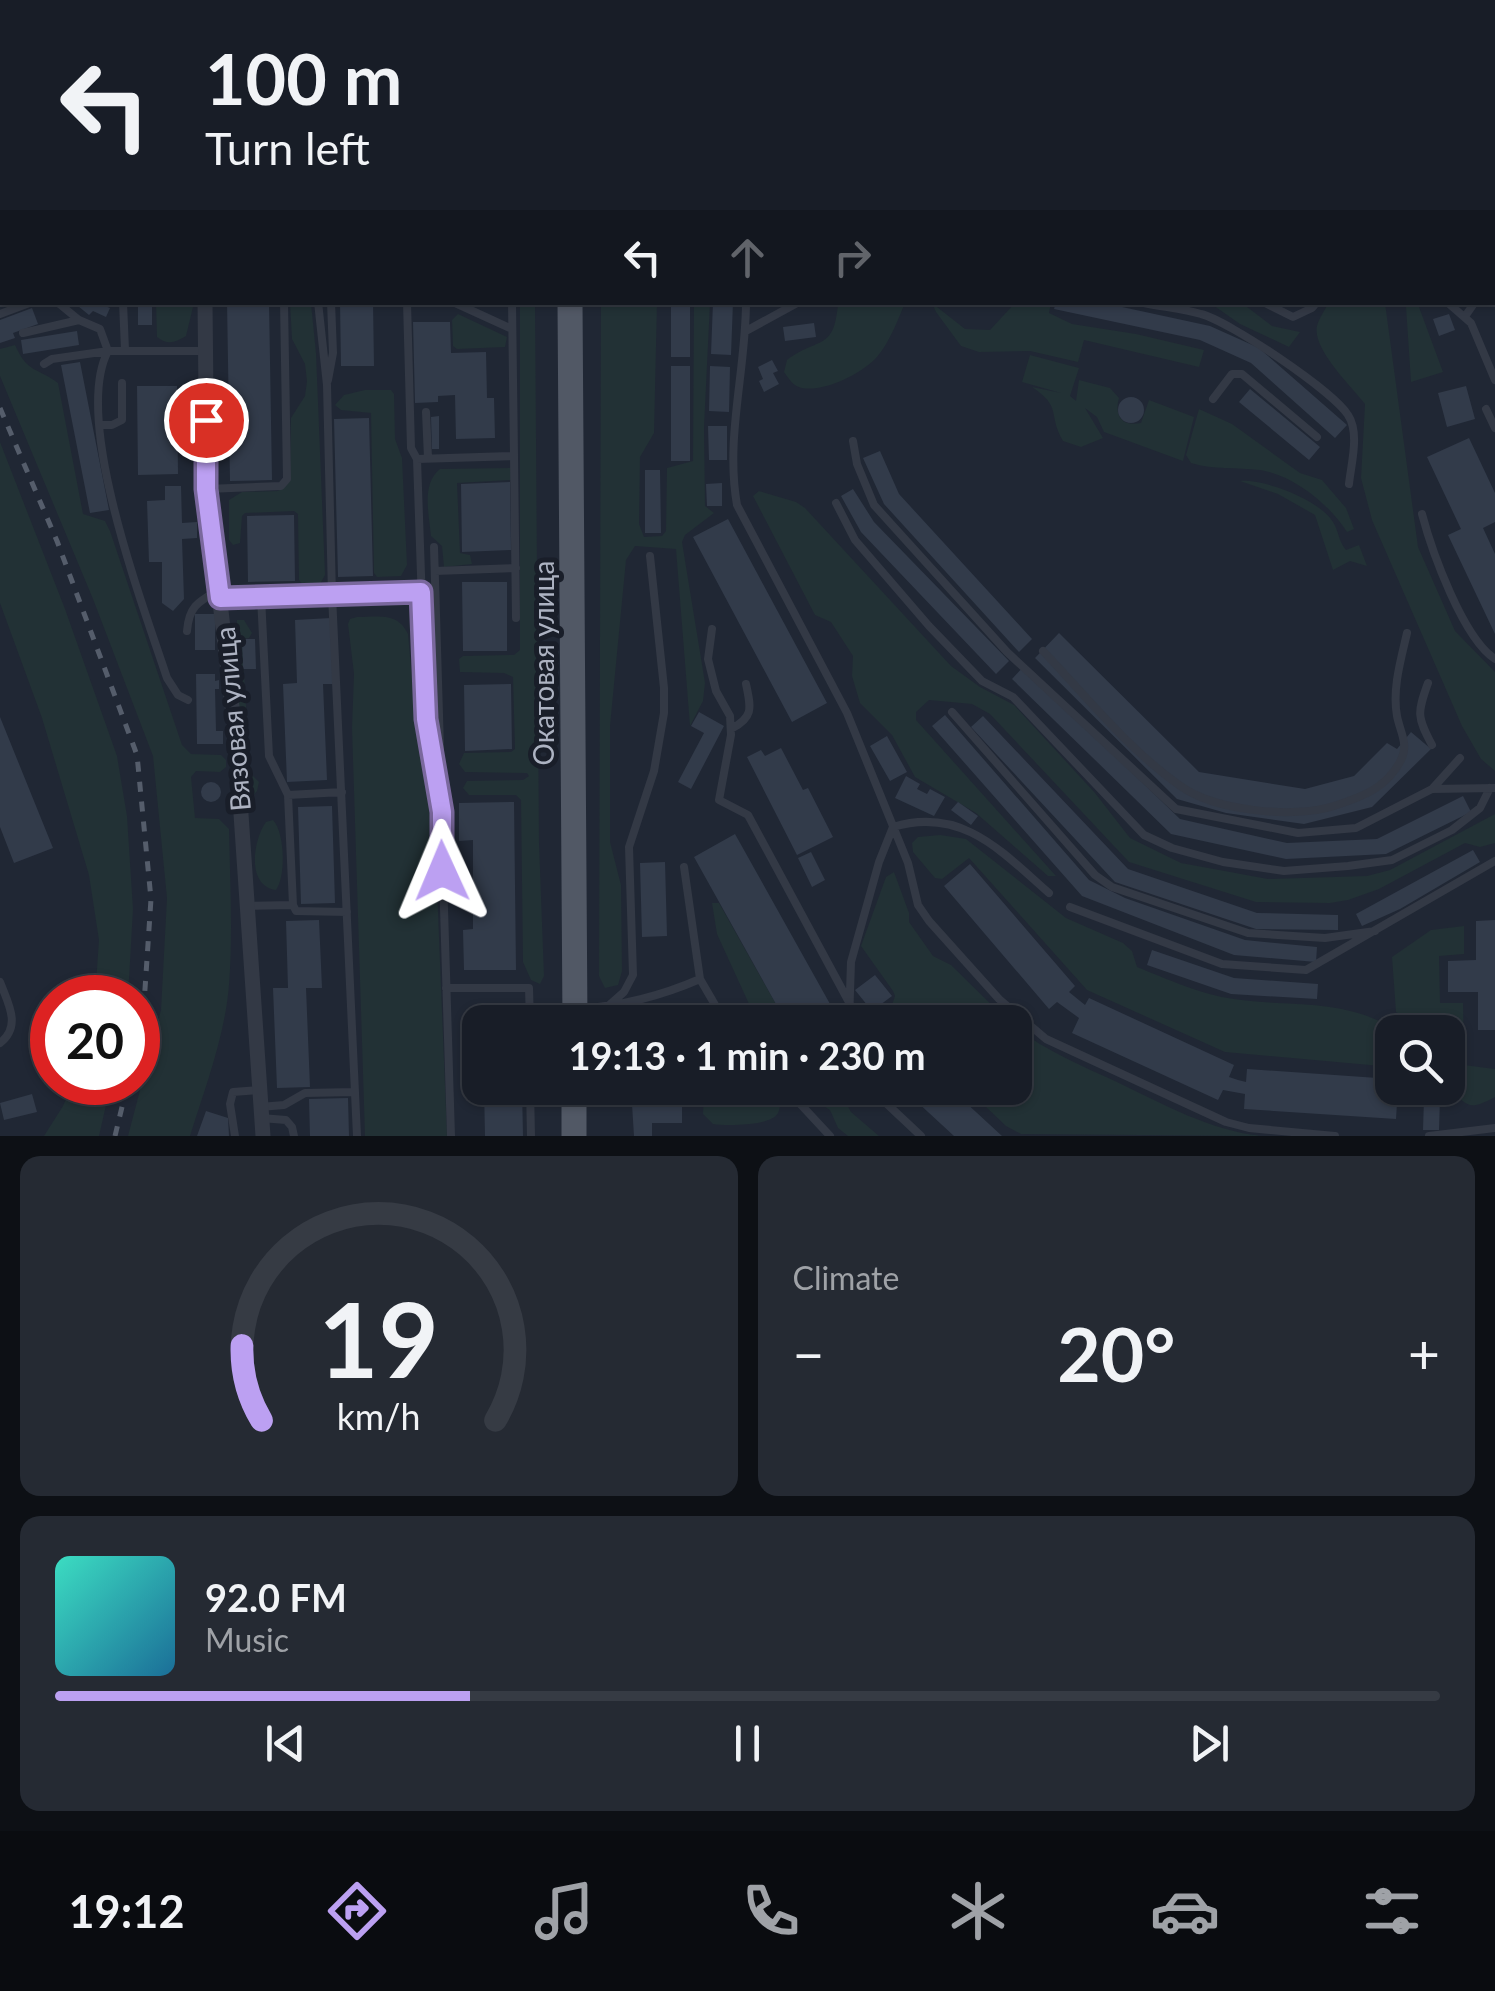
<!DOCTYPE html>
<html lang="en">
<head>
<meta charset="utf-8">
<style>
	:root { --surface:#181d27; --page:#252a33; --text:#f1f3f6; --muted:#9fa2a7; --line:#363b44; --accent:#bca0f2 }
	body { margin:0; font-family:Lato,sans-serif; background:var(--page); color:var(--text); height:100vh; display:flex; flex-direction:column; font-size:38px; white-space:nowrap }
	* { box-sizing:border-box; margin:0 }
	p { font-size:32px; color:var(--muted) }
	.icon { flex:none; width:55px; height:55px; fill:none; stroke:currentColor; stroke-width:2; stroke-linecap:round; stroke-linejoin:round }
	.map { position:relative; height:1136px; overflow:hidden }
	.sheet { display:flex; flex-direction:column; gap:20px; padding:20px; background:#0d1015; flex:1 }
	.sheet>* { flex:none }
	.hud { position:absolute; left:0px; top:0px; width:1495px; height:305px; box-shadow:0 2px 8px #0004,0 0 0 2px var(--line); background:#181d27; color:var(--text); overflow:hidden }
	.controls { position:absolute; left:1375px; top:1015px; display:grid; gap:20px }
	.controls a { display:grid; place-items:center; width:90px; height:90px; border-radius:20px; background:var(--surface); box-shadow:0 2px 8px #0004,0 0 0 2px var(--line); font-size:50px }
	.speed { position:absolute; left:30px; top:975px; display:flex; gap:20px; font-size:50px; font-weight:700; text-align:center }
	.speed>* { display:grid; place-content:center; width:130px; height:130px; border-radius:50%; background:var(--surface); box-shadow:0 2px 8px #0004,0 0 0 2px var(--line); line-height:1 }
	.speed .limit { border:15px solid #d22; background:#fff; color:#111 }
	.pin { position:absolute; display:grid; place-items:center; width:85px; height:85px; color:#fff; margin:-42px; border:5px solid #fff; border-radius:50%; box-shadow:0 2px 10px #0007 }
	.me { position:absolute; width:110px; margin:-55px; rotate:359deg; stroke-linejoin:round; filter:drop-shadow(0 0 8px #0008) }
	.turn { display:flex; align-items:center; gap:35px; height:210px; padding:0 40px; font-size:45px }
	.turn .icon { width:130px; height:130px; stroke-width:2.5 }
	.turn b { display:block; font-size:70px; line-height:85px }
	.lanes { display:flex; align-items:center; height:95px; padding:0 40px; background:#0003; justify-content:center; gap:50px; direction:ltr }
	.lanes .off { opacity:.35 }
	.big { font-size:75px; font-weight:700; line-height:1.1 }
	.sheet .tile { flex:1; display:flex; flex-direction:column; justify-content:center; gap:15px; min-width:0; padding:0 35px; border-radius:20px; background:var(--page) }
	.sheet .dial { align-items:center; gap:0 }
	.dial svg { height:260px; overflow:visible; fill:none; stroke:var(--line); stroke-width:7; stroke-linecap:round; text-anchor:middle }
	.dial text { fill:var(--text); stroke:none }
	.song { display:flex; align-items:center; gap:30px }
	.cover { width:120px; height:120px; border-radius:15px; background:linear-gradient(135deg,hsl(170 70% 55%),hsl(200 70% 35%)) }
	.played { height:10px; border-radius:5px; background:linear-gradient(90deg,var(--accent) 30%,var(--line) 30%) }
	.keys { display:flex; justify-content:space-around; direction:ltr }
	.heat { display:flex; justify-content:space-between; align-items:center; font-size:55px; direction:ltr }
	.sheet .tiles { flex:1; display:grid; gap:20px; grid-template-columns:1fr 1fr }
	.tile:last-child { grid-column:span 2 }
	.trip { position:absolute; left:462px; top:1005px; width:570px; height:100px; border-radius:20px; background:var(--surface); box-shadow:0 2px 8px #0004,0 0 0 2px var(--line); font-weight:700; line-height:100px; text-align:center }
	.menu { display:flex; height:160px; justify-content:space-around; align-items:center; background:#0a0c10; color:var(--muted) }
	.menu .icon { width:70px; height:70px }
	.menu .active { color:var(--accent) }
	.menu b { font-size:45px; color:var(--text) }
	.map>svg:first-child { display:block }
	.green { fill:#223135 }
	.building { fill:#323b4a }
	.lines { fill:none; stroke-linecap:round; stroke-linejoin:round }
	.lane { stroke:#333945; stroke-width:8 }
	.street { stroke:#333945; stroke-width:15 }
	.primary { stroke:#515865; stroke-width:25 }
	.rail { stroke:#555d6b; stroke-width:5; stroke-dasharray:10 10; stroke-linecap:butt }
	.route-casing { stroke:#7a689d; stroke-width:25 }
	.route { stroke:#bca0f2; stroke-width:18 }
	.labels { text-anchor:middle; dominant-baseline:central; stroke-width:10; stroke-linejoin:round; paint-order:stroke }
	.street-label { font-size:28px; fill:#adb3c2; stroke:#191e29 }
</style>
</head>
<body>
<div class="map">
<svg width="1495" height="1136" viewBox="0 0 1495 1136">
	<rect width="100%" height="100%" fill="#202734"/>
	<path class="green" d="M1329 302 1385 303 1418 547 1455 631 1495 672V771L1481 759 1462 726 1372 520 1361 478 1365 404C1352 387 1312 349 1317 326 1319 318 1325 310 1329 302Z
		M156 303H194L186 336C175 343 167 345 157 337Z
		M290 303H311L316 353 325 575 320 584 303 585 299 580 298 514 294 511 245 513 242 516 240 543 233 545 229 540V500L242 492 278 491 290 479 291 418 305 396 307 381 305 364 292 339Z
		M520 303H535L539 843 544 976 540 984 531 980 523 962 521 800 516 795H469L463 788 467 781 523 780 529 776 527 773 465 772 459 764 464 753 511 752 515 749 513 677 504 673 460 672 459 659 463 656 514 655 520 650Z
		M601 303H657L654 433 640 457 639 524 644 537 662 536 666 531 667 468 693 461 694 303H710L704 427 705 506 714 513 685 535 682 542 705 683 703 701 690 726 676 549 635 546 626 560 610 726V842L621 885 622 971 618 985 605 988 599 976Z
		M838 303H905C898 320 888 346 875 359 859 375 824 392 802 388 793 386 789 379 784 372L787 360C819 336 834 352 838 303Z
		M932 303 965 329 990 330 1015 303H1051L1049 313 1072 324 1136 334 1204 350 1199 367 1084 340 1078 362 1030 351 979 352 961 346 936 312Z
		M1210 303H1242L1272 326 1300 332 1289 347 1240 324Z
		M1406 307H1419L1443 372 1411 382Z
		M458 314 507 337 505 347 457 349 453 346 452 320Z
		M15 345C28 374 37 367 58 383L83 514 105 521 110 531 182 745 191 754 221 755 226 760V767L220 772 196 771 191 777 195 818 219 819 229 829C230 880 233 933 229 985 225 1036 205 1088 190 1136H128L161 1010 167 898 153 756 93 599 0 376V349Z
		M1030 355 1079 368 1070 396 1076 401 1079 380 1110 388 1119 398C1114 416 1122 427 1141 423L1149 400 1194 417 1183 461 1104 432 1097 417 1085 408 1103 438 1081 447 1063 441C1047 413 1063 408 1032 387L1061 393 1022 382Z
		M365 390H391L394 394 395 439 402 458 407 565 401 576 377 577 374 573 371 413 341 410 335 405 344 395Z
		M1199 409 1232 424 1300 473 1322 480 1346 508 1354 529 1347 532C1330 505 1294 475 1260 470 1236 467 1214 470 1191 463L1186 455Z
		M0 442 65 609 117 756 127 816 133 909 128 997H95L99 940 89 875 42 718 0 603Z
		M511 468 512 480 457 483 460 553 470 555 472 564 444 567 442 546 431 536C429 514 421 484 440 469Z
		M1240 481C1265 479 1320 500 1333 522 1339 531 1338 541 1346 550L1359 545 1367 566 1350 561 1333 570 1315 515 1278 494Z
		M759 491 796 502 805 508 951 666 980 687 1014 705 1095 793 1130 838 1181 863 1268 879 1367 876 1390 870 1495 814V843L1480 847 1465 843 1379 889 1348 900 1330 903 1256 902 1129 862 990 714 972 704 929 700 916 712V720L1056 876H1048L976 813 915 777 892 735 860 703 852 676 853 656 831 622 815 615 753 496Z
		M357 617C378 617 398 612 408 634L416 724 434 812 447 1136H365L352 728 354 674 348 624 350 619Z
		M237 620H244L252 633 249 638 242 639 250 773 259 782 257 791 250 799 244 792 236 674Z
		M273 820C285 833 286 876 276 890 246 886 253 840 266 822Z
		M940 835 966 839 1066 918 1123 943 1132 951 1137 967C1167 979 1202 995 1234 999 1294 1008 1344 997 1400 1032H1392V1067L1225 1052 1087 990 969 858 942 879 935 878 913 852 912 843 918 837Z
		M894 872 909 913V922L933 956 951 965 1009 1022H898L889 1014 895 996 893 991 861 946 886 877Z
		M712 903H719L786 1022H744L755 1017 717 934Z
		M1464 926V954L1439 956 1440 1003H1463L1464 1053 1448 1043V1032H1430L1396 1012 1392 957 1431 930Z
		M1015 1027C1046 1051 1082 1066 1117 1082 1163 1104 1211 1131 1262 1136L1021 1134 1006 1126 966 1088H1015Z
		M1448 1063 1495 1069V1097C1468 1111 1469 1107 1448 1087Z
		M73 1083H111L99 1136H44L63 1106Z
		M704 1088H782C781 1095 781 1107 778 1113 772 1126 726 1126 713 1124L703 1114Z
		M795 1088H838L851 1112 879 1136H848L838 1128 830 1110Z"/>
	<path class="building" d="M73 302H95L110 308 106 317 93 311 89 315Z
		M138 302H152V325H138Z
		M227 302H269L272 480 230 481Z
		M340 302H373L374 366H341Z
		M671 302H690V357H671Z
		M713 302H733L731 355 711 354Z
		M1056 302H1099L1210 326 1259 348 1347 425 1335 438 1251 363 1200 340 1054 309Z
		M32 308 38 324 13 333 15 338 0 343V320Z
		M1449 314 1455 330 1439 336 1433 319Z
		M413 322H450L451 353 486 352 487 398H494L495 438 456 439 455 395 438 396V402L415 403Z
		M814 323 816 337 785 341 783 327Z
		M77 331 79 345 23 354 21 340Z
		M772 360 778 371 773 373 779 384 764 392 759 381 763 379 758 367Z
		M80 362 109 510 90 513 61 365Z
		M671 366H690V461H671Z
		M710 366 730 367 729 412 709 411Z
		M137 386H177L178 474 138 475Z
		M1466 386 1475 419 1447 427 1438 393Z
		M1250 389 1320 447 1309 460 1239 402Z
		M1118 410a13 13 0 1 1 26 0a13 13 0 1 1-26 0Z
		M439 416V449H432L431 417Z
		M369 418 373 576 338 577 334 419Z
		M708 426H727V460H709Z
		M1469 438 1495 493V522L1483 528 1495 554V634L1448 535 1461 529 1427 457Z
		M880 451 899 494 1032 639 1019 652 884 504 863 458Z
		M645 470H660L661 533H645Z
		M510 482 511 550 462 552 461 484Z
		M722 483V506H707L706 484Z
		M165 486H181L182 523 197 522V538L182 539 184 599 173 611 162 603V562H149L147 501 165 500Z
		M853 489 874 522 1009 661 996 674 861 532 841 496Z
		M294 515 295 581 248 582 247 516Z
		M728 519 827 703 792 722 693 537Z
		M462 582H507V651H463Z
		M195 614H215V650H195Z
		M331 618 334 684H323L327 780 287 782 283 684 297 683 295 620Z
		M1059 633 1199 772 1305 789 1354 776 1387 743 1397 749 1411 732 1431 749 1372 807 1304 824 1226 813 1177 799 1035 658Z
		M242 639H255L256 669H243Z
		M1023 667 1180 819 1287 843 1377 839 1463 796 1471 812 1386 854 1286 859 1171 834 1012 679Z
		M196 674H215V681L219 680V689H215L216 731H223V744H197Z
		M511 684 512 749 465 751 464 685Z
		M699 712 724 726 691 789 678 782 704 733 691 726Z
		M945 715 1089 880 1125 898 1245 940 1317 947 1316 962 1234 955 1082 896 932 726Z
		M983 716 1128 869 1257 913 1338 915V930L1256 929 1115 882 971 727Z
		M0 717 53 848 14 863 0 827Z
		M887 736 907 772 890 781 870 746Z
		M781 748 803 790 808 788 833 837 797 855 747 757 761 750 765 756Z
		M906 776 920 784 917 789 927 794 930 789 945 797 934 816 895 798Z
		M201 792a10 10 0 1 1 20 0a10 10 0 1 1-20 0Z
		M514 802 516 970H464L463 930 473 929V840L459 841V803Z
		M958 802 978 816 971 825 951 810Z
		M332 806 335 903 301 904 298 807Z
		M735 834 839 1020 835 1022H786L694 857Z
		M1473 850 1480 862 1400 909 1362 926 1356 914Z
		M811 852 825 880 812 887 798 858Z
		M665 862 667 936 642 937 640 863Z
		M970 864 1075 986 1069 992 1085 1005 1089 998 1234 1065 1229 1077 1238 1080 1246 1082 1247 1069 1392 1079V1088H1398L1396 1119 1244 1109 1245 1094 1223 1090 1218 1100 1072 1033 1079 1018 1057 1002 1049 1009 944 886Z
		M319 920 322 988H306L310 1087 277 1088 273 988H288L286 921Z
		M1495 920V1030H1478V992H1448V961L1476 960V921Z
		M1152 950 1234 978 1318 984 1317 999 1231 994 1147 965Z
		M875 975 892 996 872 1011 855 990Z
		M521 1017V1022H480V1052H469L468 1018Z
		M484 1088H522L523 1136H485Z
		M631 1088H682V1123H652V1136H634Z
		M902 1088H950L1002 1136H954Z
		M32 1094 37 1112 4 1120 0 1103Z
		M348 1098 349 1136H310L309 1099Z
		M1424 1098H1440L1439 1130H1423Z
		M206 1111 228 1118 229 1136H197Z"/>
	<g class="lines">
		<path class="lane" d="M225 0V2
			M310 0V2
			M370 0V2
			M515 0V2
			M733 0V2
			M826 0V2
			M1045 0V2
			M1307 0 1309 2
			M1450 0 1455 2
			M0 1 1 0
			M116 2 118 0
			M406 2V0
			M699 2 700 0
			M1223 2 1241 0
			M1365 2 1367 0
			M1486 2 1491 0
			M0 136H2
			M0 212H2
			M1492 214 1495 221
			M0 256 2 264
			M1492 275 1495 271
			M123 302 125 350
			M318 302 327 385 332 595 357 1136
			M407 302 411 448 417 459 426 719 441 811 451 1136
			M453 302 512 329
			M746 302C746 370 725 438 737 505L847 713 908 863 918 905 929 921 999 999 1046 1039 1226 1122 1249 1128 1335 1136
			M965 302H966
			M1140 302C1160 307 1181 308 1201 314 1229 321 1333 391 1348 415 1360 433 1351 464 1349 484
			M1263 302 1293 317 1312 308 1317 302
			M1447 302 1471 323 1495 380
			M0 314 32 302
			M1466 315 1475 302
			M746 331 799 302
			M23 333 79 320
			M44 364 52 359 108 351 100 329 79 320 57 302
			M328 380 333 353 331 302
			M1213 399 1232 374H1242L1317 437
			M1486 409 1495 428
			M426 412 428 458
			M100 425H112L122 420V383
			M853 441 857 464 874 505 1007 652 1176 809 1298 833 1356 828 1432 789 1495 788
			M514 456 516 618
			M417 459 514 456 512 302
			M207 489 281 486 287 479 284 302
			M836 503 855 540 929 626 982 681 1013 697 1144 835 1172 848 1223 862 1284 871 1348 866 1392 860 1452 830 1480 808 1490 788
			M1422 514C1432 552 1463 638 1495 659
			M434 547 441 782
			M435 571 516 568
			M261 597 421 593
			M220 599 261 597 269 756 288 795
			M712 629 708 659 716 691 730 716 731 735 719 800 748 815 850 1004
			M187 631C189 606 198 602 219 590
			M1043 651C1086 696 1128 749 1179 785 1214 811 1294 819 1334 806 1362 797 1387 788 1401 760 1409 744 1400 732 1397 716 1392 689 1401 659 1407 633
			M1428 683C1417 713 1417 717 1432 745
			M188 700 178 695 167 678C143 605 72 419 108 351H205
			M952 712 1095 875 1112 887 1248 933 1325 938 1375 931
			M731 729C754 717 751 708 746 684
			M1433 788 1460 758
			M293 905 288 795 342 792
			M247 906 293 905 296 911 347 912
			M1070 907 1222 964 1306 970 1495 861
			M700 979 725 1022
			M0 982C8 1003 22 1026 0 1043
			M446 988H529L530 1022
			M607 1007 624 992 633 975 629 847 654 771 664 713V688L650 556
			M579 1009C622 1006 661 996 700 979L684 867
			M849 1022 851 962 879 862 893 827C962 806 1002 852 1049 893
			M881 1022 882 1021
			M530 1088 531 1136
			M870 1088 921 1136
			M791 1094 830 1136
			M260 1107 284 1105 305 1093 355 1092
			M261 1118 286 1120 292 1127 294 1136
			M235 1136 230 1104 233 1092 258 1090
			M1429 1136 1495 1128"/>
		<path class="street" d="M203 0V2
			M205 302 207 489 236 741 263 1136"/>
		<path class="primary" d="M570 2 571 0
			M570 302 575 1022
			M574 1136V1088"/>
		<path class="rail" d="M0 408 57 541 137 755 151 899 143 1019 138 1041
			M115 1136 128 1082"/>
	</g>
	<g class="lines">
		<defs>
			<path id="route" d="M206 420V489L220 598 421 592 426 719 442 812V871"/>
		</defs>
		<use href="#route" class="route-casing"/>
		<use href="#route" class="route"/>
	</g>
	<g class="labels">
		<g class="street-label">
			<text transform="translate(543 663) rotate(-90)">Окатовая улица</text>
			<text transform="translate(232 719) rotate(-95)">Вязовая улица</text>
		</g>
	</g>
</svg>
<div class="controls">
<a><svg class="icon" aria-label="search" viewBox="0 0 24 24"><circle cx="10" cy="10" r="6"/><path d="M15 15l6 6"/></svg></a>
</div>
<div class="speed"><div class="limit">20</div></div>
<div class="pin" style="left:206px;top:420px;background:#d93025"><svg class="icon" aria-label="arrive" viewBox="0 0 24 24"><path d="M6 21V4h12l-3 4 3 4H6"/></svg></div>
<svg class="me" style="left:442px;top:871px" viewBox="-20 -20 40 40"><path d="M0-17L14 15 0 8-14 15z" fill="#bca0f2" stroke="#fff" stroke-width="4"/></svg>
<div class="trip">19:13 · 1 min · 230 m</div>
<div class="hud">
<div class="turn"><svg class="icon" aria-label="left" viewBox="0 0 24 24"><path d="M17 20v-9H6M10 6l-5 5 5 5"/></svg><div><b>100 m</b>Turn left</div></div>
<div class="lanes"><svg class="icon" aria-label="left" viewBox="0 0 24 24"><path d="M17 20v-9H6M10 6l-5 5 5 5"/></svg><svg class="icon off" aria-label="ahead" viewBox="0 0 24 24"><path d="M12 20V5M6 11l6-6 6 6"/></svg><svg class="icon off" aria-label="right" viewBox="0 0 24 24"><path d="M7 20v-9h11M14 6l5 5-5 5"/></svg></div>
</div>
</div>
<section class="sheet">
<div class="tiles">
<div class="tile dial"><svg viewBox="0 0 100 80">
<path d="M14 69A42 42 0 1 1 86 69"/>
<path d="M14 69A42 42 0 0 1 8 46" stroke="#bca0f2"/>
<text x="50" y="56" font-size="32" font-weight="700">19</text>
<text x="50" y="72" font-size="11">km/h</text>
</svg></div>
<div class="tile"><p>Climate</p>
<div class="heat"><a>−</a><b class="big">20°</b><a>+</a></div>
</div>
<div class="tile">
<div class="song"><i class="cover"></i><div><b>92.0 FM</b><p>Music</p></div></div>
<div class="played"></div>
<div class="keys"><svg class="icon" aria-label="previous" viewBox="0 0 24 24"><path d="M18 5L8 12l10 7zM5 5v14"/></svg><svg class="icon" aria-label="pause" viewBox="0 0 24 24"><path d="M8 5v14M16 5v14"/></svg><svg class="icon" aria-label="next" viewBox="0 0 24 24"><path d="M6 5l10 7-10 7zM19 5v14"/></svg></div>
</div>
</div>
</section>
<nav class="menu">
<b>19:12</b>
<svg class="icon active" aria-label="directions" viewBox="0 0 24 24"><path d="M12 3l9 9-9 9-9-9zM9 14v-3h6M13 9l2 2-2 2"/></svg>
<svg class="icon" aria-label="music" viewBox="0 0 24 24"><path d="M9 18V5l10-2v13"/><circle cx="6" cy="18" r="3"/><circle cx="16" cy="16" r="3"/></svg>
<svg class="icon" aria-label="phone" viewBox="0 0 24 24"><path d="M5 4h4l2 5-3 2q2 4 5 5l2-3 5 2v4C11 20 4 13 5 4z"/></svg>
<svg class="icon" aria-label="climate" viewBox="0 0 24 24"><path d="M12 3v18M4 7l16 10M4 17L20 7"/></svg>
<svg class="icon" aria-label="car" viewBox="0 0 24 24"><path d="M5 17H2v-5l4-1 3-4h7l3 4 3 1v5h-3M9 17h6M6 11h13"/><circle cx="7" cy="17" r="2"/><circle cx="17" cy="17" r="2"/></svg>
<svg class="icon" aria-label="filters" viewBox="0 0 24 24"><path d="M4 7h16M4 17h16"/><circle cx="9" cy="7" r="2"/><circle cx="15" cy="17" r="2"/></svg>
</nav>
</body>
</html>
